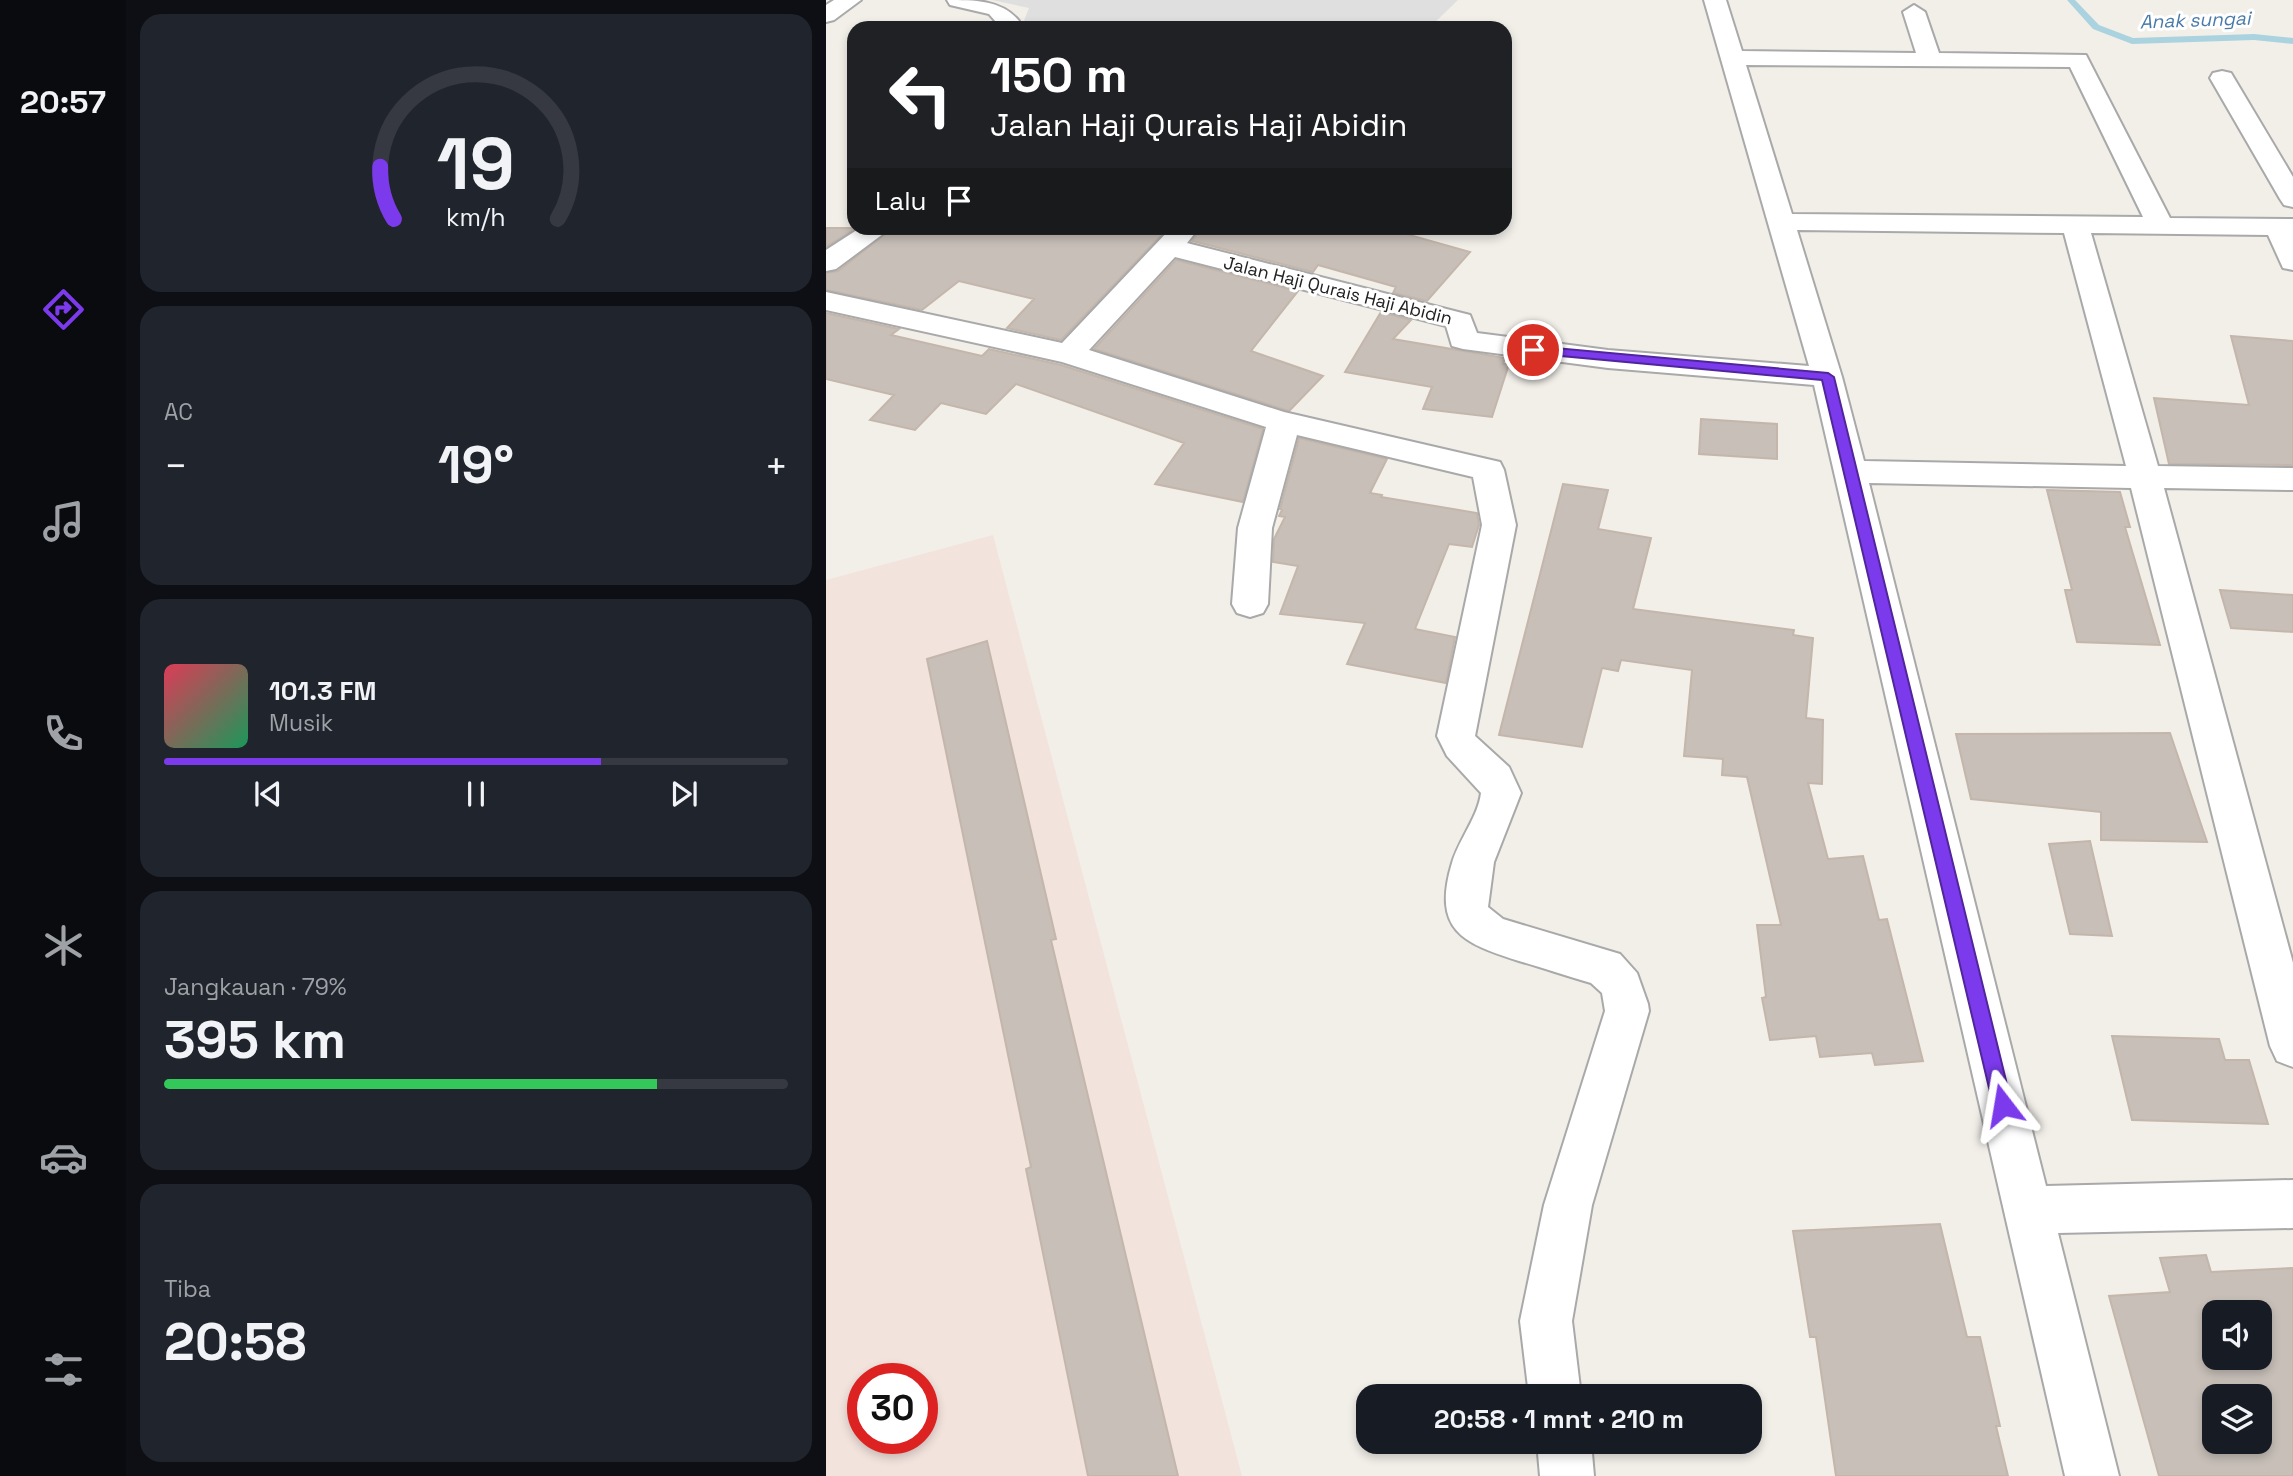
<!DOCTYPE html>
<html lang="id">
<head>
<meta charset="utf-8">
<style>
	:root { --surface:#171b24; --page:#20242c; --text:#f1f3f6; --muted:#9ea1a6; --line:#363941; --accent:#7c3aed }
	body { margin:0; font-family:"Space Grotesk",sans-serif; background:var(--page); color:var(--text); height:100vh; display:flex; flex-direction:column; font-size:26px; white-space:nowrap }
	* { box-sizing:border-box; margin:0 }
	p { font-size:23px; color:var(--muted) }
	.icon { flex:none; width:38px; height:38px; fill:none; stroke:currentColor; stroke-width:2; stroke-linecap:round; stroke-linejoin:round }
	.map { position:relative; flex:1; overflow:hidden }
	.sheet { display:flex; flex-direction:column; gap:14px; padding:14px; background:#0d0f14; width:700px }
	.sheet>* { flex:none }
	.guide { position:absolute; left:21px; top:21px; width:665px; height:214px; border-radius:21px; box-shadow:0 4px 10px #0003; background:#202124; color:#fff; overflow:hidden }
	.buttons { position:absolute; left:1376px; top:1300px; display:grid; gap:14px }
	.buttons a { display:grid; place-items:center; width:70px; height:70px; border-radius:14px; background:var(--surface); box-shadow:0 4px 10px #0003; font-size:35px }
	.speed { position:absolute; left:21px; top:1363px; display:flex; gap:14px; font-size:35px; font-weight:700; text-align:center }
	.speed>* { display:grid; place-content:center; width:91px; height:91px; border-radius:50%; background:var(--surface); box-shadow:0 4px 10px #0003; line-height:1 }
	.speed .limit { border:10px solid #d22; background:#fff; color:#111 }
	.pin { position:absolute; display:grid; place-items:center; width:60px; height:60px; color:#fff; margin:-30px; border:4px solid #fff; border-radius:50%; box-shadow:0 2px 7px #0007 }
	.me { position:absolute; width:77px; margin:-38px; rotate:346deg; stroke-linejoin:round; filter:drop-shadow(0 0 5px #0008) }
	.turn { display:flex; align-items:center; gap:24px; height:147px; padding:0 28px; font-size:32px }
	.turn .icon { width:91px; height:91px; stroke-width:2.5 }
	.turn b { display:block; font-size:49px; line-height:60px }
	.then { display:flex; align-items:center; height:66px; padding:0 28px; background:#0003; gap:14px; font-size:26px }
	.big { font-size:52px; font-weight:800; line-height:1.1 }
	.sheet .card { flex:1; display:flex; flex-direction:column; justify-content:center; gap:10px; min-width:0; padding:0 24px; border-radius:21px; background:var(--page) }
	.sheet .dial { align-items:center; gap:0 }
	.dial svg { height:182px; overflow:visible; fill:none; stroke:var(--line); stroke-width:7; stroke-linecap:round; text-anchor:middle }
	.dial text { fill:var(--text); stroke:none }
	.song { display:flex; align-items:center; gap:21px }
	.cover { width:84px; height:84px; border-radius:10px; background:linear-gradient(135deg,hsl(350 70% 55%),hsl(150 70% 35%)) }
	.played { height:7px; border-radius:4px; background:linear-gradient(90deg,var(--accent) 70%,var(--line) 70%) }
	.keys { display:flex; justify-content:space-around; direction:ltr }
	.heat { display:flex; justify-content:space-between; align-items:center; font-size:38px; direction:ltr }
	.charge { height:10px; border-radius:5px; background:linear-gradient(90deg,#34c759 79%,var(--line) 0) }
	.trip { position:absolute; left:530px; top:1384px; width:406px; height:70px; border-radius:21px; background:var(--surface); box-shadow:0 4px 10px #0003; font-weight:800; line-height:70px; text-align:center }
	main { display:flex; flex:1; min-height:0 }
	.dock { display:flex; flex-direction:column; width:126px; justify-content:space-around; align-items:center; background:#090b0e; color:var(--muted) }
	.dock .icon { width:49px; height:49px }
	.dock .on { color:var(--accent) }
	.dock b { font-size:32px; color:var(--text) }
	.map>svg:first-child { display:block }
	.residential { fill:#e0dfdf }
	.military { fill:#f3e3dd; fill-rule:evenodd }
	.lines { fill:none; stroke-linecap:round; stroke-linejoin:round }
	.stream { fill:#aad3df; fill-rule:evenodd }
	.building { fill:#c7bfb8; stroke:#c4b6ab; stroke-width:2; fill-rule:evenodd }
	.minor-casing { stroke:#a9a9a9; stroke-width:4 }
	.minor { fill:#fff; fill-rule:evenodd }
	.route { fill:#7c3aed; stroke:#51269a; stroke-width:2 }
	.labels { text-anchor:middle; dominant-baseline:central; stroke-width:6; stroke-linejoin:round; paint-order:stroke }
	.far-street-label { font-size:18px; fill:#222; stroke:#fff }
	.far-water-label { font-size:19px; font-style:italic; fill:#4a7aab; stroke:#fff }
</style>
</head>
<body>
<main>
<nav class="dock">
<b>20:57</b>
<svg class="icon on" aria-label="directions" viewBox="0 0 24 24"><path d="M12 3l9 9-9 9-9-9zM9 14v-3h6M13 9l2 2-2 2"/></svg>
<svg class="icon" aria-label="music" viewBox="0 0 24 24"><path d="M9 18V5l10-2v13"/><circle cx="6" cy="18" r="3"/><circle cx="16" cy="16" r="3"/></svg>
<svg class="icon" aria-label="phone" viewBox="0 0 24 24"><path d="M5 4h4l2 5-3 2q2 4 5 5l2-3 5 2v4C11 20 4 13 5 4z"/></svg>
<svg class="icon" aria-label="climate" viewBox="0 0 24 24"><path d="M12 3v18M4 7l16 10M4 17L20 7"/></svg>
<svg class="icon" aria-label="car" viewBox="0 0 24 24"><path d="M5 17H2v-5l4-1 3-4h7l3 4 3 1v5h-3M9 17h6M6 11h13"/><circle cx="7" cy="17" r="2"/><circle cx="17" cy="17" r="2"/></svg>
<svg class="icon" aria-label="filters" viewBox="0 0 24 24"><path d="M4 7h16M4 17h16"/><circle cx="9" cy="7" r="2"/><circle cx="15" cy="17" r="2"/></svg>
</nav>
<section class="sheet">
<div class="card dial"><svg viewBox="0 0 100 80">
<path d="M14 69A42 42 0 1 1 86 69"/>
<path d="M14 69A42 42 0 0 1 8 46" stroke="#7c3aed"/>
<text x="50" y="56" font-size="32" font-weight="700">19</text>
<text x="50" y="72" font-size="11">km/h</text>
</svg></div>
<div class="card"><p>AC</p>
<div class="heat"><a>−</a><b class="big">19°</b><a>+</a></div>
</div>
<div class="card">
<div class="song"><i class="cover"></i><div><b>101.3 FM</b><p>Musik</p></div></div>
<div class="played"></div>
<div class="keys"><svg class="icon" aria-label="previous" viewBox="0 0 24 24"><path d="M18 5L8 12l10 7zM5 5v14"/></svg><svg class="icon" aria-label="pause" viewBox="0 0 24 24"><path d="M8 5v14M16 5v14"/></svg><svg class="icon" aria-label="next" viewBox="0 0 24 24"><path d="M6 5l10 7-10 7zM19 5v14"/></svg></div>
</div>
<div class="card"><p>Jangkauan · 79%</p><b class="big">395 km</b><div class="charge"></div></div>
<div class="card"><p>Tiba</p><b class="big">20:58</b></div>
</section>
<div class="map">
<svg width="1467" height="1476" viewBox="0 0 1467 1476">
	<rect width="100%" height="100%" fill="#f2efe9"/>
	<path class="residential" d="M166 0H632L603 28H195L203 8Z"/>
	<path class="military" d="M167 535 416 1476H0V580ZM37 1379H96V1438H37Z"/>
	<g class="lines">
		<path class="stream" d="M1241 0H1249L1273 25 1307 38 1428 34 1467 38V44L1428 40 1306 44 1267 29Z"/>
	</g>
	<path class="building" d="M0 228H30L0 247Z
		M67 228H342L235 340 181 328 208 299 133 281 96 310 0 290V273L12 271Z
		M376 228H531L550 233 559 228 644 252 601 301 567 293 570 287 492 265 487 272 366 241Z
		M350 260 472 291 425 351 497 376 463 411 268 349Z
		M555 312 585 320 567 339 679 358 677 364H683L666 417 597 409 606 387 519 372Z
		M0 313 73 329 65 335 156 356 163 349 235 365 437 429 417 502 329 484 358 443 190 384 160 414 115 403 89 430 44 420 68 395 0 379Z
		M1405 336 1467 341V465L1343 464 1328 398 1423 405Z
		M875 419 951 424V459L873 454Z
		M473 438 561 459 544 493 556 495 555 497 651 513 653 525 646 547 623 544 589 629 629 637 620 683 521 664 539 623 454 614 472 566 447 562 448 539 459 517 453 516 456 510 454 509Z
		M737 484 782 490 772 529 825 538 807 609 968 630 967 635 987 638 980 718 997 720 996 784 982 783 1002 859 1037 856 1053 920 1061 919 1097 1061 1049 1065 1046 1053 994 1057 990 1036 944 1040 936 998 940 997 931 925H955L921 777 896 775 897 759 858 756 866 670 795 660 792 671 776 668 756 747 673 735Z
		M1221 490 1294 492 1304 527H1299L1334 645 1251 642 1239 590H1246Z
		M1394 590 1467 595V632L1405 628Z
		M161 641 230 939 225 940 352 1476H262L200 1169 205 1167 101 659Z
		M1344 733 1381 842 1275 840V812L1145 799 1130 734Z
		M1264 841 1286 936 1244 934 1223 844Z
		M1286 1036 1393 1039 1399 1060H1423L1442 1124 1306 1120Z
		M1114 1224 1141 1337H1154L1174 1426H1170L1182 1476H1010L990 1337H984L967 1231Z
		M1380 1255 1385 1272 1467 1268V1476H1333L1283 1296 1344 1292 1334 1258ZM1388 1312H1433V1358H1388ZM1388 1396H1433V1442H1388Z"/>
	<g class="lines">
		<defs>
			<path id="minor" d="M8 0H35L8 20 0 22V5Z
				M121 0C149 0 176 0 193 21L192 28H170V22L163 14 124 5Z
				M878 0H900L916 51 1090 53 1077 12 1088 5 1099 12 1113 53 1260 55 1344 218 1467 219V270L1457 268 1442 235 1265 233 1332 466 1467 468V490L1338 488 1467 963V1067L1451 1061 1444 1046 1305 488 1043 483 1220 1186 1467 1180V1228L1232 1233 1293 1476H1239L988 385 782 368 637 349 626 346 620 326 349 257 263 350 458 412 674 462 678 470 690 525 649 736 683 767 695 793 668 862 662 907 677 919 794 954 811 973 822 1004 823 1011 766 1205 746 1321 755 1396H703L694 1321 718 1205 779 1011 776 993 765 983C741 976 717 968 693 961 636 943 606 930 626 863 633 839 652 817 655 793L621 756 611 736 656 525 647 477 471 435 446 528 442 604 437 613 424 617 411 613 406 604 412 528 440 427 236 362 0 310V292L236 343 345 228H373L361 243 644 315 651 333 782 350 983 366ZM920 65 1244 67 1317 217 966 214ZM971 230 1238 233 1300 466 1038 461 1016 377Z
				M1396 71 1405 73 1408 78 1467 177V207L1458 205 1454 199 1384 78 1387 73Z
				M34 228H65L10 269 0 271V250Z
				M711 1442H765L768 1476H714Z"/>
		</defs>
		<use href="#minor" class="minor-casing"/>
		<use href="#minor" class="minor"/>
	</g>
	<path class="route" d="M707 346 1002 373 1008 377 1186 1105 1184 1111 1177 1114 1170 1111 1167 1105 996 380 703 353V347Z"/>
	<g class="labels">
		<g class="far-street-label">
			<text transform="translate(512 290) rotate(14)">Jalan Haji Qurais Haji Abidin</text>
		</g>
		<g class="far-water-label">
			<text transform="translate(1369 20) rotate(-2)">Anak sungai</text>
		</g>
	</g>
</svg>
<div class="buttons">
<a><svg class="icon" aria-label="sound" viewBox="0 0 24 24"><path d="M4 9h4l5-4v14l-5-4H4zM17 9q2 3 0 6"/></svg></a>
<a><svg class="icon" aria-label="layers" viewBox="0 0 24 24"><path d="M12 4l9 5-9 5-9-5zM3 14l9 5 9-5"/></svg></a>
</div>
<div class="speed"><div class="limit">30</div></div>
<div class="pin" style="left:707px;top:350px;background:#d93025"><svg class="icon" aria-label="arrive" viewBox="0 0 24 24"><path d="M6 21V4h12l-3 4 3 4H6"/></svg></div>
<svg class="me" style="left:1177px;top:1105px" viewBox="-20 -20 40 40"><path d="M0-17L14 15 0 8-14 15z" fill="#7c3aed" stroke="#fff" stroke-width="4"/></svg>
<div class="trip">20:58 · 1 mnt · 210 m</div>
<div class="guide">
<div class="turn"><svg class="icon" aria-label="left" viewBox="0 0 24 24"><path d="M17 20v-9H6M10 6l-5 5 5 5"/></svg><div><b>150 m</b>Jalan Haji Qurais Haji Abidin</div></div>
<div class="then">Lalu<svg class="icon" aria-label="arrive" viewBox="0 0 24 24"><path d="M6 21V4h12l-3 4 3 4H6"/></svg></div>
</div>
</div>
</main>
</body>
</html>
